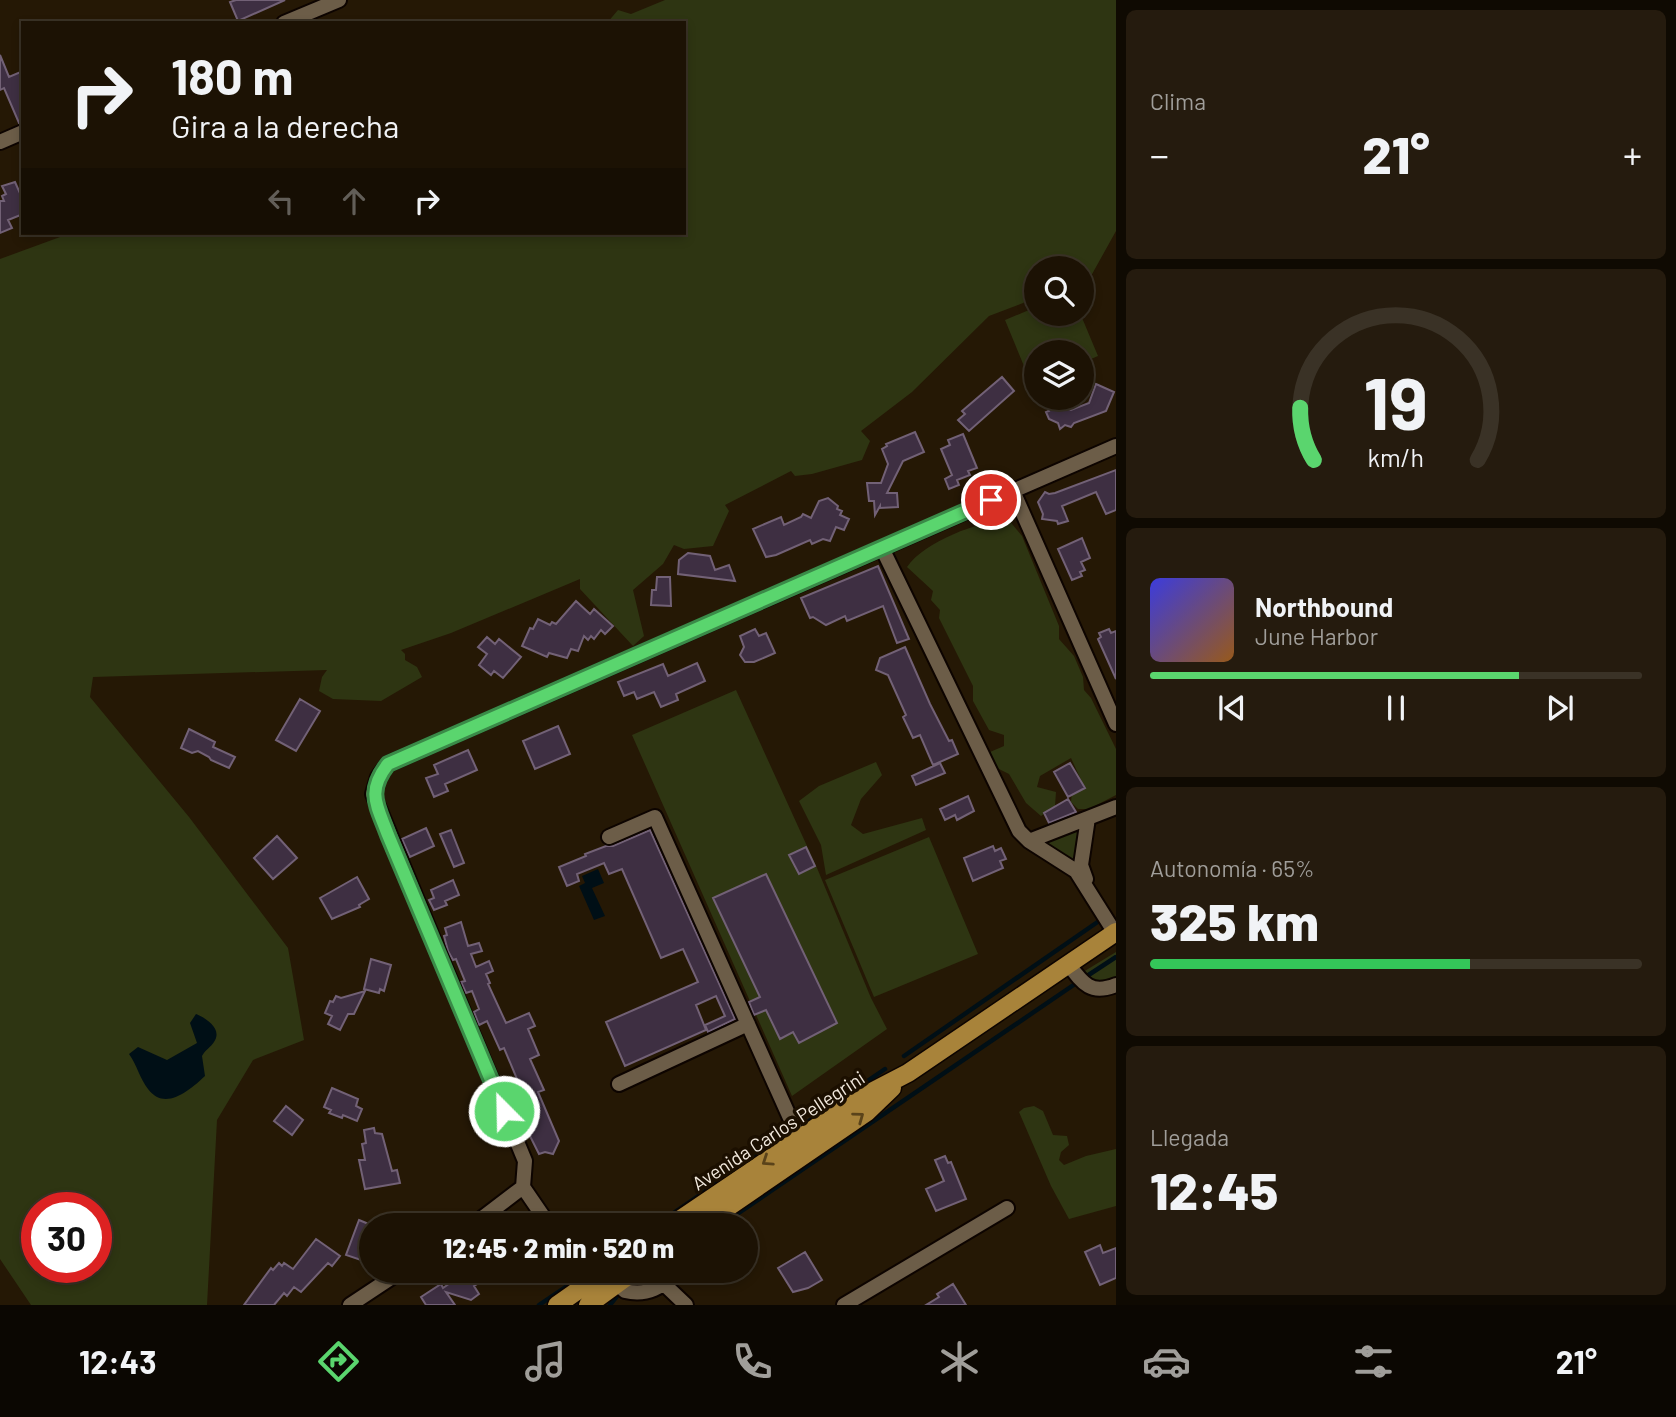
<!DOCTYPE html>
<html lang="es">
<head>
<meta charset="utf-8">
<style>
	:root { --surface:#1c1204; --page:#251b0e; --text:#f1f3f6; --muted:#a09e9a; --line:#3a3226; --accent:#5ad56e }
	body { margin:0; font-family:Barlow,sans-serif; background:var(--page); color:var(--text); height:100vh; display:flex; flex-direction:column; font-size:26px; white-space:nowrap }
	* { box-sizing:border-box; margin:0 }
	p { font-size:23px; color:var(--muted) }
	.icon { flex:none; width:38px; height:38px; fill:none; stroke:currentColor; stroke-width:2; stroke-linecap:round; stroke-linejoin:round }
	.map { position:relative; flex:1; overflow:hidden }
	.details { display:flex; flex-direction:column; gap:10px; padding:10px; background:#0f0a02; width:560px }
	.details>* { flex:none }
	.top-card { position:absolute; left:21px; top:21px; width:665px; height:214px; border-radius:0px; box-shadow:0 4px 10px #0003,0 0 0 2px var(--line); background:#1c1204; color:var(--text); overflow:hidden }
	.fabs { position:absolute; left:1024px; top:256px; display:grid; gap:14px }
	.fabs a { display:grid; place-items:center; width:70px; height:70px; border-radius:50%; background:var(--surface); box-shadow:0 4px 10px #0003,0 0 0 2px var(--line); font-size:35px }
	.speed { position:absolute; left:21px; top:1192px; display:flex; gap:14px; font-size:35px; font-weight:700; text-align:center }
	.speed>* { display:grid; place-content:center; width:91px; height:91px; border-radius:50%; background:var(--surface); box-shadow:0 4px 10px #0003,0 0 0 2px var(--line); line-height:1 }
	.speed .limit { border:10px solid #d22; background:#fff; color:#111 }
	.pin { position:absolute; display:grid; place-items:center; width:60px; height:60px; color:#fff; margin:-30px; border:4px solid #fff; border-radius:50%; box-shadow:0 2px 7px #0007 }
	.me { position:absolute; width:77px; margin:-38px; rotate:337deg; stroke-linejoin:round; filter:drop-shadow(0 0 5px #0008) }
	.turn { display:flex; align-items:center; gap:24px; height:147px; padding:0 35px; font-size:32px }
	.turn .icon { width:91px; height:91px; stroke-width:2.5 }
	.turn b { display:block; font-size:49px; line-height:60px }
	.lanes { display:flex; align-items:center; height:66px; padding:0 35px; background:#0003; justify-content:center; gap:35px; direction:ltr }
	.lanes .off { opacity:.35 }
	.big { font-size:52px; font-weight:800; line-height:1.1 }
	.details .widget { flex:1; display:flex; flex-direction:column; justify-content:center; gap:10px; min-width:0; padding:0 24px; border-radius:10px; background:var(--page) }
	.details .dial { align-items:center; gap:0 }
	.dial svg { height:182px; overflow:visible; fill:none; stroke:var(--line); stroke-width:7; stroke-linecap:round; text-anchor:middle }
	.dial text { fill:var(--text); stroke:none }
	.song { display:flex; align-items:center; gap:21px }
	.cover { width:84px; height:84px; border-radius:10px; background:linear-gradient(135deg,hsl(240 70% 55%),hsl(30 70% 35%)) }
	.played { height:7px; border-radius:4px; background:linear-gradient(90deg,var(--accent) 75%,var(--line) 75%) }
	.keys { display:flex; justify-content:space-around; direction:ltr }
	.heat { display:flex; justify-content:space-between; align-items:center; font-size:38px; direction:ltr }
	.charge { height:10px; border-radius:5px; background:linear-gradient(90deg,#34c759 65%,var(--line) 0) }
	.trip { position:absolute; left:359px; top:1213px; width:399px; height:70px; border-radius:35px; background:var(--surface); box-shadow:0 4px 10px #0003,0 0 0 2px var(--line); font-weight:800; line-height:70px; text-align:center }
	.dock { display:flex; height:112px; justify-content:space-around; align-items:center; background:#0b0702; color:var(--muted) }
	.dock .icon { width:49px; height:49px }
	.dock .active { color:var(--accent) }
	.dock b { font-size:32px; color:var(--text) }
	main { display:flex; flex:1; min-height:0 }
	.map>svg:first-child { display:block }
	.green { fill:#2e3512; fill-rule:evenodd }
	.water { fill:#000f16 }
	.lines { fill:none; stroke-linecap:round; stroke-linejoin:round }
	.stream { stroke:#000f16; stroke-width:4.5 }
	.building { fill:#3e2f42; stroke:#726176; stroke-width:2 }
	.minor-casing { stroke:#0d0400; stroke-width:18 }
	.major-casing { stroke:#0d0400; stroke-width:21 }
	.minor { stroke:#6c5d48; stroke-width:14 }
	.major { stroke:#a8833a; stroke-width:18 }
	.oneway { stroke:#5a431a }
	.route-casing { stroke:#3a8a48; stroke-width:18 }
	.route { stroke:#5ad56e; stroke-width:12 }
	.labels { text-anchor:middle; dominant-baseline:central; stroke-width:7; stroke-linejoin:round; paint-order:stroke }
	.street-label { font-size:19px; fill:#f2e9dd; stroke:#1b0f00 }
</style>
</head>
<body>
<main>
<div class="map">
<svg width="1116" height="1305" viewBox="0 0 1116 1305">
	<rect width="100%" height="100%" fill="#251805"/>
	<path class="green" d="M665 0H1116V231L1091 276 1082 280V268H1036V298L989 316 912 392 861 431 870 441 862 460 812 474 795 476 791 471 725 505 729 511 713 546 684 549 674 545 663 564 633 590 644 636 633 646 580 589V579L451 633 401 650 405 654V660L417 667 422 677 381 701 333 699 319 691 322 677 327 670 93 677 90 697 189 817 288 948 304 1040 253 1060 217 1120 207 1305H31L0 1259V259L71 233H684V23H607L618 10 631 14ZM37 1208H96V1267H37Z
		M1036 307V313H1080L1098 356 1082 363V352H1036V381L1031 383 1005 320Z
		M1008 519 1022 536 1059 626V639L1074 656 1083 677 1084 690 1091 698 1116 749V795L1089 809H1078L1071 802 1072 792 1082 782 1071 758 1040 776 1037 787 1056 792 1055 806 1041 816 1026 803 1009 774 995 767 990 752 1004 746V735L989 730 973 701V686L939 618 940 610 931 600 933 591 907 567C925 541 978 522 1008 519Z
		M736 690 817 868 871 998 887 1029 792 1096 632 735Z
		M876 762 882 775 861 799 851 825 863 834 922 818 926 830 826 875 821 845 799 801 819 786Z
		M1080 828 1076 866 1043 844Z
		M929 837 978 954 874 997 825 880Z
		M1116 952V980L1095 984 1083 972Z
		M1034 1106 1043 1111 1053 1135 1067 1136 1069 1145 1061 1152 1059 1160 1064 1165 1086 1156 1116 1149V1206L1069 1219 1051 1186 1019 1112 1024 1108Z"/>
	<path class="water" d="M598 869 604 883 592 888 605 916 594 920 579 886 585 883 582 876Z
		M196 1014C206 1018 223 1029 214 1042 211 1047 205 1050 202 1056L205 1076C190 1090 165 1112 148 1089 140 1079 137 1065 129 1054L138 1047 167 1060 197 1043 190 1023Z"/>
	<g class="lines">
		<path class="stream" d="M1087 976 1116 957
			M904 1056 1099 921
			M803 1125 885 1069
			M786 1136 789 1134
			M656 1225 777 1142
			M721 1225 1075 984
			M633 1285 645 1278
			M539 1305 573 1282
			M610 1305 617 1296"/>
	</g>
	<path class="building" d="M236 0H285L238 21 230 2Z
		M0 55 9 77 23 71V123H19L4 88 0 90Z
		M15 182 23 200V214L8 220 12 228 0 233V201H4L2 196 6 194 2 186Z
		M1002 377 1014 391 969 431 958 420 965 414 962 411Z
		M1096 384 1114 392 1106 411 1074 423 1071 427 1065 425 1060 429 1058 423 1049 419 1046 412 1049 411 1046 404 1056 399 1058 404 1071 410 1089 403Z
		M915 432 924 452 903 461 887 493H897L898 507 880 508V506L875 515 874 501H869L867 483H881L888 464 882 449 887 446 886 444Z
		M963 434 977 468 968 471 970 475 957 480 959 485 949 489 945 479 952 475 941 449 950 445 948 440Z
		M1116 470V510L1106 514 1096 492 1062 506 1068 521 1058 524 1057 521 1042 519 1043 514 1038 502 1045 492 1049 494 1055 493Z
		M828 498 838 506 837 509 842 511 840 515 849 519 844 530 836 527 830 541 823 539 812 544 810 540 776 555 766 557 753 529 781 517 784 525 801 517 803 514 811 518 819 501Z
		M1082 538 1090 558 1081 562 1085 570 1080 572 1082 576 1072 580 1058 549Z
		M688 553 710 556 715 570 729 565 735 581 678 574 679 560Z
		M878 566 909 639 897 643 883 606 847 621 845 616 826 625 813 617 810 618 801 598Z
		M657 577H670L671 606 651 605 652 590H656Z
		M576 601 590 614 594 609 613 626 605 634 601 630 594 639 591 636 588 640 584 636 578 651 571 649 567 658 549 653 547 657 522 646 530 628 533 629 538 619 550 625 552 622 556 624Z
		M755 629 759 636 766 633 775 653 754 662H745L740 655 744 647 740 636Z
		M1109 629 1111 633 1116 631V679L1098 639 1101 637 1099 633Z
		M487 637 495 644 499 639 521 657 503 678 494 671 491 675 479 665 487 654 478 647Z
		M905 647 930 704 949 741 952 740 958 754 933 765 920 735 913 738 903 717 906 715 888 675 876 670 880 658Z
		M697 663 705 681 676 694 678 700 661 707 654 692 637 699 634 692 624 696 618 682 663 664 668 676Z
		M300 699 320 711 296 751 276 740Z
		M558 726 570 754 535 769 523 741Z
		M189 729 215 742 213 747 235 757 229 768 211 760 209 757 198 751 192 753 181 748Z
		M468 750 477 770 445 784 448 791 434 797 426 778 438 774 434 765Z
		M940 763 945 773 916 785 912 776Z
		M1070 763 1085 788 1068 797 1054 772Z
		M968 796 974 811 957 820 955 815 945 820 940 809Z
		M1068 799 1076 812 1049 823 1044 813Z
		M426 828 434 846 410 857 402 839Z
		M451 830 464 863 454 867 440 834Z
		M650 830 735 1019 708 1032 705 1025 725 1016 716 996 696 1005 706 1030 625 1066 606 1022 698 982 683 949 661 958 622 869 609 874 604 863 577 874 579 881 567 886 559 867 586 856 585 854 606 846H613Z
		M277 836 297 858 273 879 254 858Z
		M993 846 995 851 1001 848 1006 859 1000 861 1003 868 973 881 964 858Z
		M806 847 815 866 799 874 789 855Z
		M766 874 837 1023 799 1043 793 1032 780 1039 766 1010 754 1015 749 1002 760 997 713 898Z
		M357 877 369 899 359 905 360 907 332 919 320 898Z
		M453 880 459 895 445 901 447 905 434 910 429 900 434 898 431 890Z
		M461 922 468 946 479 943 482 951 471 954 476 967 489 961 493 971 486 974 490 983 488 984 506 1023 529 1013 535 1026 528 1029 539 1055 530 1059 544 1090 538 1092 559 1141 553 1154 545 1152 539 1154 527 1130 525 1131 507 1083 517 1079 504 1048 500 1050 487 1021 479 1025 474 1012 479 1009 472 991 466 993 461 982 465 981 456 959 453 960 448 951 444 936 447 935 445 928Z
		M371 959 391 965 384 991 380 989 379 993 364 989Z
		M365 991 354 1014H348L340 1030 328 1024 332 1016 325 1013 330 1001 333 1002 336 996 341 998Z
		M332 1088 358 1099 356 1106 362 1109 357 1121 343 1115 342 1118 329 1113 331 1110 324 1107Z
		M286 1106 303 1120 292 1135 274 1121Z
		M374 1128 375 1133 382 1134 392 1171 397 1170 400 1183 365 1189 359 1160H365L362 1144 366 1143 364 1130Z
		M945 1156 948 1163 951 1162 966 1199 936 1211 926 1189 944 1181 935 1160Z
		M359 1220 371 1225V1255L367 1253 364 1261 346 1255Z
		M316 1239 340 1256 332 1266 328 1263 301 1292 294 1287 287 1296 284 1293 274 1305H244L271 1268 273 1270 279 1263 282 1266 284 1263 293 1269Z
		M1100 1245 1103 1253 1116 1248V1278L1100 1285 1085 1252Z
		M805 1252 822 1280 808 1288 793 1292 778 1268Z
		M473 1274 479 1283 474 1286 479 1294 471 1300 446 1292 455 1305H426L421 1297 441 1284 443 1288 460 1276 468 1277Z
		M953 1284 966 1305H926L939 1297 937 1294Z"/>
	<g class="lines">
		<defs>
			<path id="minor" d="M284 23 339 0
				M0 142 23 132
				M1013 491 1116 724
				M882 548 1019 831 1029 841 1076 871 1115 933
				M609 837 655 817 803 1147
				M1029 841 1088 818
				M1086 879 1081 865 1088 818 1116 807
				M1069 965C1083 984 1091 995 1116 985
				M619 1084 748 1024
				M523 1187 549 1225
				M473 1225 523 1187 525 1161 373 794 378 777 388 764 1116 446
				M580 1270 594 1290
				M617 1284 625 1291C646 1296 664 1288 677 1270
				M665 1285 686 1305
				M350 1305 403 1270
				M844 1305 1007 1208"/>
			<path id="major" d="M672 1225 858 1099 908 1073 1116 932
				M702 1225 867 1112 892 1088
				M557 1305 607 1270
				M588 1305 636 1270"/>
		</defs>
		<use href="#minor" class="minor-casing"/>
		<use href="#major" class="major-casing"/>
		<use href="#minor" class="minor"/>
		<use href="#major" class="major"/>
	</g>
	<defs><path id="oneway-chevron" d="M-2-3.5L2.5 0L-2 3.5" fill="none" stroke-width="1.6" stroke-linecap="round" stroke-linejoin="round" transform="scale(1.75)"/></defs>
	<g class="oneway">
		<use href="#oneway-chevron" transform="translate(859 1117) rotate(-36)"/>
		<use href="#oneway-chevron" transform="translate(767 1161) rotate(146)"/>
	</g>
	<g class="lines">
		<defs>
			<path id="route" d="M504 1111 388 835C377 805 366 792 388 764L991 500"/>
		</defs>
		<use href="#route" class="route-casing"/>
		<use href="#route" class="route"/>
	</g>
	<g class="labels">
		<g class="street-label">
			<text transform="translate(778 1130) rotate(-33)">Avenida Carlos Pellegrini</text>
		</g>
	</g>
</svg>
<div class="fabs">
<a><svg class="icon" aria-label="search" viewBox="0 0 24 24"><circle cx="10" cy="10" r="6"/><path d="M15 15l6 6"/></svg></a>
<a><svg class="icon" aria-label="layers" viewBox="0 0 24 24"><path d="M12 4l9 5-9 5-9-5zM3 14l9 5 9-5"/></svg></a>
</div>
<div class="speed"><div class="limit">30</div></div>
<div class="pin" style="left:991px;top:500px;background:#d93025"><svg class="icon" aria-label="arrive" viewBox="0 0 24 24"><path d="M6 21V4h12l-3 4 3 4H6"/></svg></div>
<svg class="me" style="left:504px;top:1111px" viewBox="-20 -20 40 40"><circle r="17" fill="#5ad56e" stroke="#fff" stroke-width="3"/><path d="M0-11L8 9 0 5-8 9z" fill="#fff"/></svg>
<div class="trip">12:45 · 2 min · 520 m</div>
<div class="top-card">
<div class="turn"><svg class="icon" aria-label="right" viewBox="0 0 24 24"><path d="M7 20v-9h11M14 6l5 5-5 5"/></svg><div><b>180 m</b>Gira a la derecha</div></div>
<div class="lanes"><svg class="icon off" aria-label="left" viewBox="0 0 24 24"><path d="M17 20v-9H6M10 6l-5 5 5 5"/></svg><svg class="icon off" aria-label="ahead" viewBox="0 0 24 24"><path d="M12 20V5M6 11l6-6 6 6"/></svg><svg class="icon" aria-label="right" viewBox="0 0 24 24"><path d="M7 20v-9h11M14 6l5 5-5 5"/></svg></div>
</div>
</div>
<section class="details">
<div class="widget"><p>Clima</p>
<div class="heat"><a>−</a><b class="big">21°</b><a>+</a></div>
</div>
<div class="widget dial"><svg viewBox="0 0 100 80">
<path d="M14 69A42 42 0 1 1 86 69"/>
<path d="M14 69A42 42 0 0 1 8 46" stroke="#5ad56e"/>
<text x="50" y="56" font-size="32" font-weight="700">19</text>
<text x="50" y="72" font-size="11">km/h</text>
</svg></div>
<div class="widget">
<div class="song"><i class="cover"></i><div><b>Northbound</b><p>June Harbor</p></div></div>
<div class="played"></div>
<div class="keys"><svg class="icon" aria-label="previous" viewBox="0 0 24 24"><path d="M18 5L8 12l10 7zM5 5v14"/></svg><svg class="icon" aria-label="pause" viewBox="0 0 24 24"><path d="M8 5v14M16 5v14"/></svg><svg class="icon" aria-label="next" viewBox="0 0 24 24"><path d="M6 5l10 7-10 7zM19 5v14"/></svg></div>
</div>
<div class="widget"><p>Autonomía · 65%</p><b class="big">325 km</b><div class="charge"></div></div>
<div class="widget"><p>Llegada</p><b class="big">12:45</b></div>
</section>
</main>
<nav class="dock">
<b>12:43</b>
<svg class="icon active" aria-label="directions" viewBox="0 0 24 24"><path d="M12 3l9 9-9 9-9-9zM9 14v-3h6M13 9l2 2-2 2"/></svg>
<svg class="icon" aria-label="music" viewBox="0 0 24 24"><path d="M9 18V5l10-2v13"/><circle cx="6" cy="18" r="3"/><circle cx="16" cy="16" r="3"/></svg>
<svg class="icon" aria-label="phone" viewBox="0 0 24 24"><path d="M5 4h4l2 5-3 2q2 4 5 5l2-3 5 2v4C11 20 4 13 5 4z"/></svg>
<svg class="icon" aria-label="climate" viewBox="0 0 24 24"><path d="M12 3v18M4 7l16 10M4 17L20 7"/></svg>
<svg class="icon" aria-label="car" viewBox="0 0 24 24"><path d="M5 17H2v-5l4-1 3-4h7l3 4 3 1v5h-3M9 17h6M6 11h13"/><circle cx="7" cy="17" r="2"/><circle cx="17" cy="17" r="2"/></svg>
<svg class="icon" aria-label="filters" viewBox="0 0 24 24"><path d="M4 7h16M4 17h16"/><circle cx="9" cy="7" r="2"/><circle cx="15" cy="17" r="2"/></svg>
<b>21°</b>
</nav>
</body>
</html>
